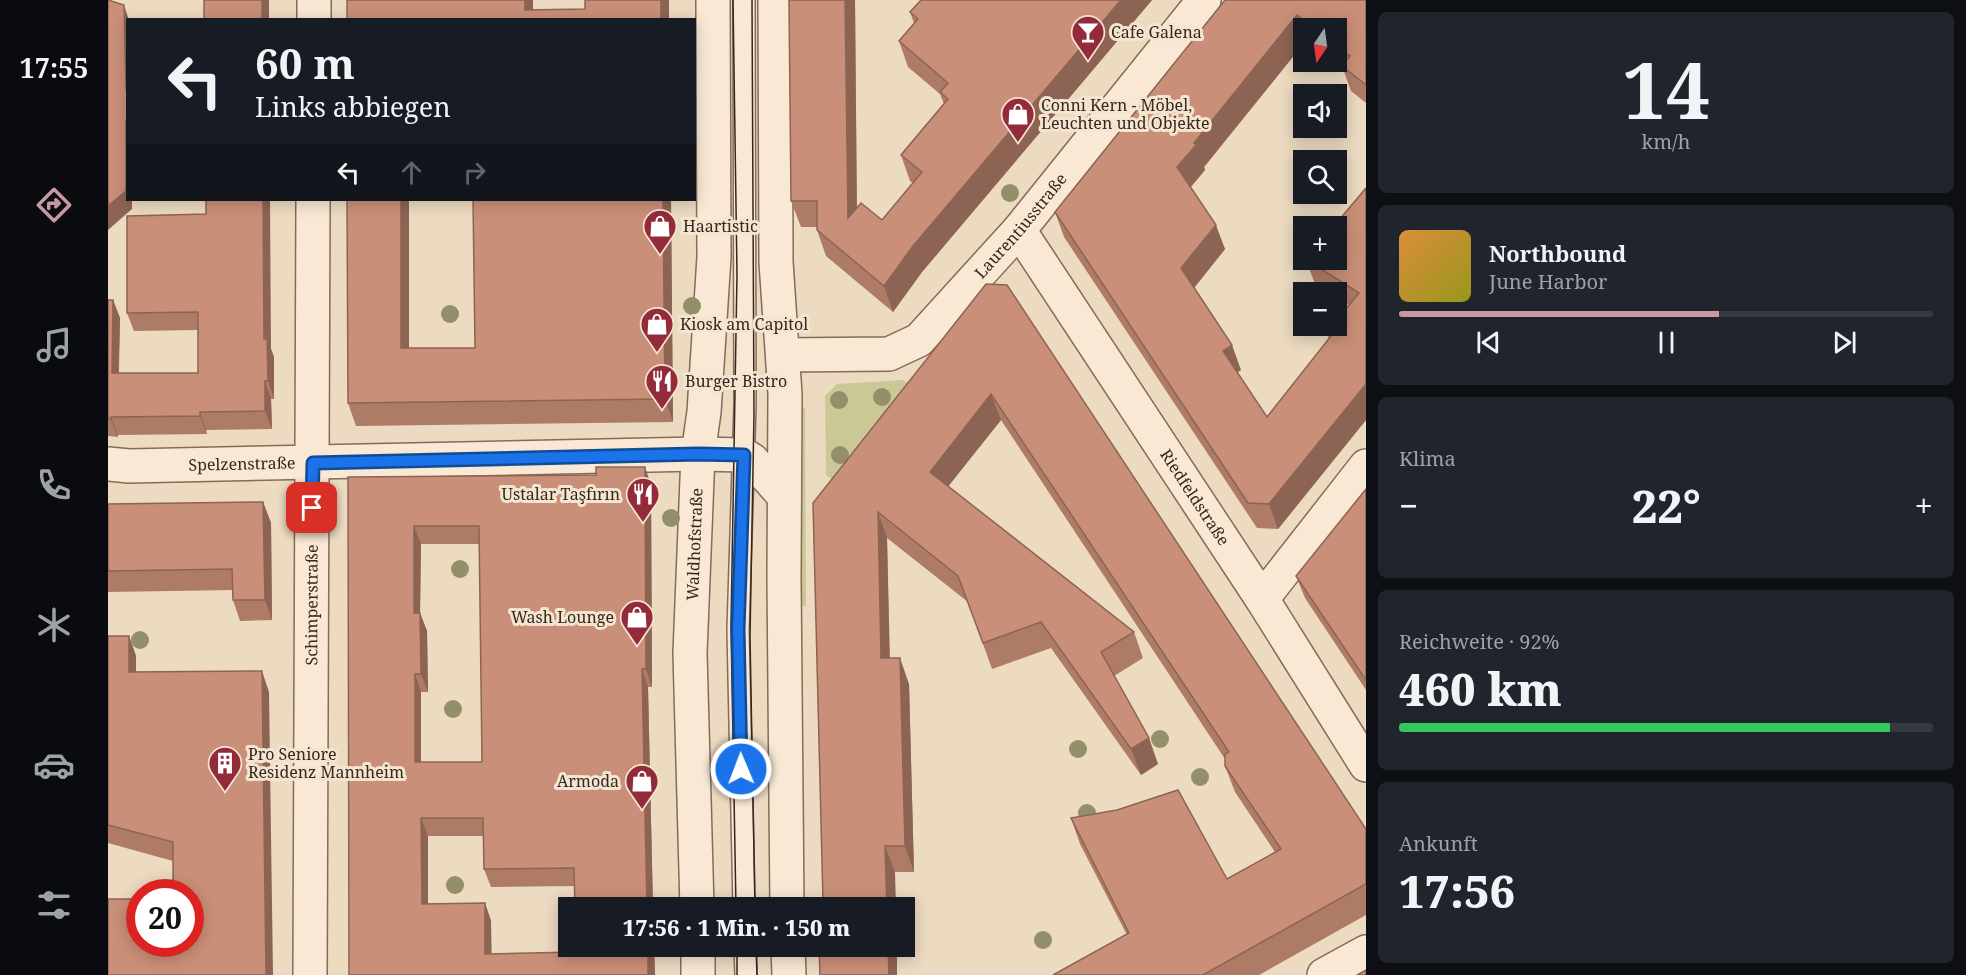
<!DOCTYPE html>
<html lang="de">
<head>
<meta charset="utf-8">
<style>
	:root { --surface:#171b24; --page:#20242c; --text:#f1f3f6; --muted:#9ea1a6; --line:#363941; --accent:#c799a1 }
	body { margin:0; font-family:"Noto Serif",serif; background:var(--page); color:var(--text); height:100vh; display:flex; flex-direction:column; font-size:22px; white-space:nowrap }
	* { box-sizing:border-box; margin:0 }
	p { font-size:20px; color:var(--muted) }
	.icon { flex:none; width:33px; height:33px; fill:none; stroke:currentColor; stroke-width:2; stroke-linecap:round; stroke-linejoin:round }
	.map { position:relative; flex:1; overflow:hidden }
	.details { display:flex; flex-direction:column; gap:12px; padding:12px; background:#0d0f14; width:600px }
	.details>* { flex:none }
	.hud { position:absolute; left:18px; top:18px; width:570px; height:183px; border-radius:0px; box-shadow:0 3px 15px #0003; background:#171b24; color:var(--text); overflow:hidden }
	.needle { width:39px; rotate:193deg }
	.fabs { position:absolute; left:1185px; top:18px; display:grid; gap:12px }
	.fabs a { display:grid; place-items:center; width:54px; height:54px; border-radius:0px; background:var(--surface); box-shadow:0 3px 15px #0003; font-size:30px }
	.speed { position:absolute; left:18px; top:879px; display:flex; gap:12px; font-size:30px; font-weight:700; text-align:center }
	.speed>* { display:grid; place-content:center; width:78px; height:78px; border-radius:50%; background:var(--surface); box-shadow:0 3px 15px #0003; line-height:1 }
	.speed .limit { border:9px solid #d22; background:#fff; color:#111 }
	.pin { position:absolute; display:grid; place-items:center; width:51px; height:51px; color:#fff; margin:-26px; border-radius:12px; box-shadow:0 3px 9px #0006 }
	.me { position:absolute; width:66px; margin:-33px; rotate:359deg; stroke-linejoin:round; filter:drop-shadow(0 0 4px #0008) }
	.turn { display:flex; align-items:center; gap:21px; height:126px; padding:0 30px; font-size:27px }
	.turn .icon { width:78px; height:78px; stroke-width:2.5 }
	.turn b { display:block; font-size:42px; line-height:51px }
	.lanes { display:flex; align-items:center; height:57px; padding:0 30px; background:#0003; justify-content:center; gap:30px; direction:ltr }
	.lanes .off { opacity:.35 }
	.big { font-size:45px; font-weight:800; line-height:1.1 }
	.details .tile { flex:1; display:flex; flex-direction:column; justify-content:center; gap:9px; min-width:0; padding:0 21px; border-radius:9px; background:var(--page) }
	.details .dial { align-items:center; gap:0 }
	.dial b { font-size:78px; line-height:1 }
	.song { display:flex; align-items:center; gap:18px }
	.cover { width:72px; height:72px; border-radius:9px; background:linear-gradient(135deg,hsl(30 70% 55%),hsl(60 70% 35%)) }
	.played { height:6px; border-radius:3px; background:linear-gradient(90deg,var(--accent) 60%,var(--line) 60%) }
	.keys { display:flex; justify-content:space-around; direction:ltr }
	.heat { display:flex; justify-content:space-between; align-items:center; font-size:33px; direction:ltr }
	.charge { height:9px; border-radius:4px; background:linear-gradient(90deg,#34c759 92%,var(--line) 0) }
	.trip { position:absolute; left:450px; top:897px; width:357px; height:60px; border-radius:0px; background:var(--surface); box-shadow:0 3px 15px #0003; font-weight:800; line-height:60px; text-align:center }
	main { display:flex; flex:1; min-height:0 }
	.tab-bar { display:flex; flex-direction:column; width:108px; justify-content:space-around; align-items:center; background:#090b0e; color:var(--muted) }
	.tab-bar .icon { width:42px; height:42px }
	.tab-bar .current { color:var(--accent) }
	.tab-bar b { font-size:27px; color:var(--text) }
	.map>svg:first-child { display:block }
	.green { fill:#cac996 }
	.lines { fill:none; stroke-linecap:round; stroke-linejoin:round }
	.service-casing { stroke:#856b59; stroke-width:24 }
	.minor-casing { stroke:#856b59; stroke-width:36 }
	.tertiary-casing { stroke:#856b59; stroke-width:36 }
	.service { stroke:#f8e8d4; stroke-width:21 }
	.minor { stroke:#f8e8d4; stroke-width:33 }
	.tertiary { stroke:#f8e8d4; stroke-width:33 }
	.tram { stroke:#36261d; stroke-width:1.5 }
	.tree { fill:#948f6b }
	.wall { fill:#ae7b67; fill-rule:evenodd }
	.shaded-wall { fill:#8d6454 }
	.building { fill:#ca8f78; stroke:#8d6454; stroke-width:1.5; fill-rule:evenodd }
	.route-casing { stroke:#114b97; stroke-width:15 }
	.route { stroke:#1a73e8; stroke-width:10 }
	.labels { text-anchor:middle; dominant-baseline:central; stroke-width:6; stroke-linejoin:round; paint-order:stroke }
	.poi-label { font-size:16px; fill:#36261d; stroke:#f4e5d1; text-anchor:start }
	.street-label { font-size:16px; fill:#36261d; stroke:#f4e5d1 }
</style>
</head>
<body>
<main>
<nav class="tab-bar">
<b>17:55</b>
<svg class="icon current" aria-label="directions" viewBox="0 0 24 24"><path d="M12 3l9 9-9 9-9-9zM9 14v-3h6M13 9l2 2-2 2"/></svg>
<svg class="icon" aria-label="music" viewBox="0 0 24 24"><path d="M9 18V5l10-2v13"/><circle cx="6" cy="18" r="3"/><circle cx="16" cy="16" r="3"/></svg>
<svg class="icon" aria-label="phone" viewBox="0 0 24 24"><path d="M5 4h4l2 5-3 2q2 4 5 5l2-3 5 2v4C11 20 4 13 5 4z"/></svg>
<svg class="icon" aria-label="climate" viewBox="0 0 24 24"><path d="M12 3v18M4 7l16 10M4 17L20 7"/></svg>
<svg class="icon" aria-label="car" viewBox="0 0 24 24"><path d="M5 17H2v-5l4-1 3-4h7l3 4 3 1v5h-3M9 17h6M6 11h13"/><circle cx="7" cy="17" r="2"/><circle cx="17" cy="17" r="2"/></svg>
<svg class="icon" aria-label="filters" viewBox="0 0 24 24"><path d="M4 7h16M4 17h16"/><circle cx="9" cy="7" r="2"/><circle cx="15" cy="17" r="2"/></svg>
</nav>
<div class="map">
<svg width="1258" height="975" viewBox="0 0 1258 975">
	<rect width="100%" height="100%" fill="#ecdac1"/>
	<path class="green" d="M795 380 804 386 728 482 718 475 717 396 729 384Z
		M685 408H697L698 606H683Z"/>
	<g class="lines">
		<defs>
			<path id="service" d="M636 0 637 405 630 630 636 908
				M637 946 638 975"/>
			<g id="minor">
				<path d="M206 20V0"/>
				<path id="s1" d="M911 230 1154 599 1258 765"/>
				<path id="s2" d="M675 355 781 354 811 340 911 230 1096 0"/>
				<path id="s3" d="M0 464 21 466 590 454"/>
				<path d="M1154 599 1258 466"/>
				<path id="s4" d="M202 975 205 200"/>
				<path d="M1216 975 1258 952"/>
			</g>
			<g id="tertiary">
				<path d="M667 0 668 262 677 394 676 578 679 908"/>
				<path d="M590 454 636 455 644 460 676 496"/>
				<path id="s5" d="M589 908 582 653 590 454 596 412 606 257 605 0"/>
				<path d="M680 946 681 975"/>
				<path d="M590 975V946"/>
			</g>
		</defs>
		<use href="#service" class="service-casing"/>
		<use href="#minor" class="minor-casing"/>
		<use href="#tertiary" class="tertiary-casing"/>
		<use href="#service" class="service"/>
		<use href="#minor" class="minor"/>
		<use href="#tertiary" class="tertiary"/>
		<path class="tram" d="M625 0 629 274 623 626 628 908
			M644 0 646 414 642 637 647 908
			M629 946V975
			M648 946 649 975"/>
	</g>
	<g class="tree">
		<circle cx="902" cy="193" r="9"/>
		<circle cx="584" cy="306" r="9"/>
		<circle cx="342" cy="314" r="9"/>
		<circle cx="774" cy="397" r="9"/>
		<circle cx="731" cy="400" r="9"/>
		<circle cx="732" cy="455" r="9"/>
		<circle cx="563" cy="518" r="9"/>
		<circle cx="352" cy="569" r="9"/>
		<circle cx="32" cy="640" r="9"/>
		<circle cx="345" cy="709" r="9"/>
		<circle cx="1052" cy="739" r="9"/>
		<circle cx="970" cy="749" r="9"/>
		<circle cx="1092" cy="777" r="9"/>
		<circle cx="979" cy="813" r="9"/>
		<circle cx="347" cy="885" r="9"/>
		<circle cx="935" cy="940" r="9"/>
	</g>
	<path class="wall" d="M681 0H747L749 207 774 220 805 183 802 181 793 155 836 104 832 94 800 67 791 41 806 23 802 12 813 0H1044L814 272 785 312 718 256 709 230V227H693L683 201Z
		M1117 0H1258V103L1243 91 1235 69 1226 62H1228V28H1196V43L1096 167 1097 170 1083 187 1117 249 1086 288 1133 370 1129 372 1159 417 1221 339 1219 333 1241 305 1228 297V292H1221L1207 284 1198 260 1258 188V420L1170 529 1149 528 956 237 947 212Z
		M365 200H563L565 422 248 426 240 403 301 348H367Z
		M19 216 163 349 166 357V399H163L164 429 98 430 99 434 10 435V437L0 436V300H5L12 318 11 373H90V330L26 331 19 313Z
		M878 284 1258 829V915L1151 975H945L1019 935 972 844 963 818 1119 879 1167 852 1127 792 1117 766V759L893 420 840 486 1026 632 1035 658 1006 676 1050 764 1033 775 943 648 884 669 860 602 779 538 782 658 801 684 806 872H787L715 901 705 503Z
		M240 477 543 485 544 687H540L545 908H467L466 886 383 887 376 869V836H320V904L377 903 383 921V954L467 952V946H546L547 975H241ZM313 544H372L374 762H313V692H320L319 631 312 613Z
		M1258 489V690L1197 598 1188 576Z
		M155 502 163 523 164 620 132 621 125 600V590L0 592V504Z
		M0 636H21L28 656V672L161 692 82 944 65 861 0 843Z"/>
	<path class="shaded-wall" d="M154 0H161V20H154Z
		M417 0H425V20L417 10Z
		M553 0H561V20H553Z
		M737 0H747L749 244 740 218Z
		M1013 0H1044L814 272 785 312 776 286 805 246Z
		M16 5 21 20H20V93L18 89Z
		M1189 15 1196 31V43L1096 167 1097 170 1078 192 1069 167 1086 143Z
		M18 120 20 125V200H24V209L0 230V206Z
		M155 200H162L163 349 166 357V399L160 381 156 339Z
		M293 200H301V371L293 348Z
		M555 200H563L565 422 557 399Z
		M1108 225 1117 249 1082 293 1073 268Z
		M5 300 12 318 10 392 4 373Z
		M1124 345 1133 370 1124 376 1115 351Z
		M157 381 163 399 164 429 157 411Z
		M1258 384V420L1170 529 1161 504Z
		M883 394 893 420 831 498 822 472Z
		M92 412 98 430 99 434 92 416Z
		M3 417 10 435V437L3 419Z
		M537 467 543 485 544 687 538 669Z
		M155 502 163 523 164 620 157 600Z
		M770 512 779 538 782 684 773 658Z
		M306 526 313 544 312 613 319 631 320 692 313 674 306 613Z
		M21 636 28 656V693L21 672Z
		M792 658 801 684 806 872 797 846Z
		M534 669 540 687 545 908H539Z
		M154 671 161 692 165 975H158Z
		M307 674 313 692V780L307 762Z
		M1041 738 1050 764 1033 775 1023 749Z
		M313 818 320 836V922L314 904Z
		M777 846 787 872 788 908H779Z
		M377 903 383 921 384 972 377 954Z
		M540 946H546L547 975H540Z
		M780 946H789V975H781Z"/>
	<path class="building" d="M0 0 16 5 18 89H20V120H18V191L0 206Z
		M96 0H154V20H96Z
		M239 0H417V10L477 9V0H553V20H239Z
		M681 0H737L740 218 753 203 774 220 814 172 793 155 840 99 832 92 840 83 791 41 810 19 802 12 813 0H1013L805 246 776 286 709 230V201H683Z
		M1117 0H1258V85L1234 66 1242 56 1228 46V28H1207L1189 15 1086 143 1088 145 1069 167 1108 225 1073 268 1124 345 1115 351 1159 417 1223 336 1219 333 1225 326H1228V321L1251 293 1199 260H1228V226H1226L1258 188V384L1161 504 1140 503 947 212Z
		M98 200H155L156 339H159L160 381H157V411L92 412V416L3 417V419H0V300H5L4 373H90V312L19 313V216L98 214Z
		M239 200H293V348H367L365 200H555L557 399 240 403Z
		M878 284 899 285 1258 829V884L1095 975H945L1021 933 963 818 1009 810 1070 790 1119 879 1173 849 1117 766V754L1121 752 883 394 822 472 1026 632 993 652 1041 738 1023 749 933 622 875 643 850 576 770 512 773 658H792L797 846H777L779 908H710V901H715L705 503Z
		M488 467H537L538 669H534L539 908H467L466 868 376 869 375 818H313L314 904 377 903V954L467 952V946H540V975H241L240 477 488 475ZM306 526H371L374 762H307V674H313L312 613H306Z
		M1258 489V680L1188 576Z
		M155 502 157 600H125L124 569 0 571V504Z
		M0 636H21V672L154 671 158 975H0V899H32V944H82V892H65V842L0 825Z
		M711 946H780L781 975H712Z
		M1258 970V975H1249Z"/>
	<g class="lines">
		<defs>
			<path id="route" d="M204 508 205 463 590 454 636 455 630 630 633 769"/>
		</defs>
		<use href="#route" class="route-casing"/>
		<use href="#route" class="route"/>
	</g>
	<defs>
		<symbol id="bar-pin" viewBox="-11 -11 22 30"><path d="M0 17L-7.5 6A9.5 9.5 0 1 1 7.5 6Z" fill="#932b3a" stroke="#f4e5d1"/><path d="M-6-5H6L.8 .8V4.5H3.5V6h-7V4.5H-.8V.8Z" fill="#fff"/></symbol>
		<symbol id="shop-pin" viewBox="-11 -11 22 30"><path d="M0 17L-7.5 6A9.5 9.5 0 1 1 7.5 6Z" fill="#932b3a" stroke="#f4e5d1"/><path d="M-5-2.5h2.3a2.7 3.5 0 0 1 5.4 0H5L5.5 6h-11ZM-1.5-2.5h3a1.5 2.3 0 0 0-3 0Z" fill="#fff"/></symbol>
		<symbol id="restaurant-pin" viewBox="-11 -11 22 30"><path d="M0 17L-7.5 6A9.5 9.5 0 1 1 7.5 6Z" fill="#932b3a" stroke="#f4e5d1"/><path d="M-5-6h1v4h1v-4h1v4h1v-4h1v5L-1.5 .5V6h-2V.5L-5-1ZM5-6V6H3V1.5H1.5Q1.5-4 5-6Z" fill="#fff"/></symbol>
		<symbol id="building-pin" viewBox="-11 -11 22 30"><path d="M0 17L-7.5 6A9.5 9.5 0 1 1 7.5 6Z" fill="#932b3a" stroke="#f4e5d1"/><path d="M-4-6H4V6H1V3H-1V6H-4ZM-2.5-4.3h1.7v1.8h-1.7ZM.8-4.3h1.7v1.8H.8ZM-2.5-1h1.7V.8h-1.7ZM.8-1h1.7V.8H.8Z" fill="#fff"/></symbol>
	</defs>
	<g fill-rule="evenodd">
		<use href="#bar-pin" x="961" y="13" width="38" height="52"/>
		<use href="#shop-pin" x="891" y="95" width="38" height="52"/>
		<use href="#shop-pin" x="533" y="207" width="38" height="52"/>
		<use href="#shop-pin" x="530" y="305" width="38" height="52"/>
		<use href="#restaurant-pin" x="535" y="362" width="38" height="52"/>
		<use href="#restaurant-pin" x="516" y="475" width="38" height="52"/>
		<use href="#shop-pin" x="510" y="598" width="38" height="52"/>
		<use href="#building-pin" x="98" y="744" width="38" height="52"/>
		<use href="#shop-pin" x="515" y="762" width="38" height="52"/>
	</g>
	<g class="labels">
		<g class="poi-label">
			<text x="1003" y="32">Cafe Galena</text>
			<text x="933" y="105">Conni Kern - Möbel,<tspan x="933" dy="18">Leuchten und Objekte</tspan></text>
			<text x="575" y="226">Haartistic</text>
			<text x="572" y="324">Kiosk am Capitol</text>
			<text x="577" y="381">Burger Bistro</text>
			<text x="512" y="494" text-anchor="end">Ustalar Taşfırın</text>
			<text x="506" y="617" text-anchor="end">Wash Lounge</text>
			<text x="140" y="754">Pro Seniore<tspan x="140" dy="18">Residenz Mannheim</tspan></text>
			<text x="511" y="781" text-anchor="end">Armoda</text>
		</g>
		<g class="street-label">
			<text stroke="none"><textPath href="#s2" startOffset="292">Laurentiusstraße</textPath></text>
			<text stroke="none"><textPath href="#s3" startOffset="134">Spelzenstraße</textPath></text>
			<text stroke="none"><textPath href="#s1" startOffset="320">Riedfeldstraße</textPath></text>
			<text stroke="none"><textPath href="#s5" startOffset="364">Waldhofstraße</textPath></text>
			<text stroke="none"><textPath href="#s4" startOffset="370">Schimperstraße</textPath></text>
		</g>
	</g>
</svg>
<div class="fabs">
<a><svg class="needle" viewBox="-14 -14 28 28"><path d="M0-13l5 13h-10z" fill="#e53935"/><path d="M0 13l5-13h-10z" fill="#9ea1a6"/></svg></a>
<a><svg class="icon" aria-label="sound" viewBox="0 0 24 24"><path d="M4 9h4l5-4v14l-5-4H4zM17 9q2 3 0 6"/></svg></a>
<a><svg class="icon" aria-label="search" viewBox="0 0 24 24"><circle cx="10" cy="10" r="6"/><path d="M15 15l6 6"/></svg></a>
<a>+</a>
<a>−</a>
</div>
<div class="speed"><div class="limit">20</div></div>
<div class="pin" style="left:204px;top:508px;background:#d93025"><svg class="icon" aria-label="arrive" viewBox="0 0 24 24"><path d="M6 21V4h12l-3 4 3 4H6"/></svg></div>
<svg class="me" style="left:633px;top:769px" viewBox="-20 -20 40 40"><circle r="17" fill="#1a73e8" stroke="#fff" stroke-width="3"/><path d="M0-11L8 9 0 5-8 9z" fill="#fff"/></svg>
<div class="trip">17:56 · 1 Min. · 150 m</div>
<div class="hud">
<div class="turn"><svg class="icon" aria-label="left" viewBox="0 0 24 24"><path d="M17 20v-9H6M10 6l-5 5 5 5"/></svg><div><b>60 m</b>Links abbiegen</div></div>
<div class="lanes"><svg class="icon" aria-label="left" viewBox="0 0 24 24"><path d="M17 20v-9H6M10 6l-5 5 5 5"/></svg><svg class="icon off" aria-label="ahead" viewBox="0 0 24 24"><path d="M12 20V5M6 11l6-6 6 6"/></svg><svg class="icon off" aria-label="right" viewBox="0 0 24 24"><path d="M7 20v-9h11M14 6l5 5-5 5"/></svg></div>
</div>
</div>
<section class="details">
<div class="tile dial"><b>14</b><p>km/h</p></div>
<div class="tile">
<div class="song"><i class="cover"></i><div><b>Northbound</b><p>June Harbor</p></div></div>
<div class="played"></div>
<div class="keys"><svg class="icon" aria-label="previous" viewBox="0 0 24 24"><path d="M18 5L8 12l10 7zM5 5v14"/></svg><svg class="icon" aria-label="pause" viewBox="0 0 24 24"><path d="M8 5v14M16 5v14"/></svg><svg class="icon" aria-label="next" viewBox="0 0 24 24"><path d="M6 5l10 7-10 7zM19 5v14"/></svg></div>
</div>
<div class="tile"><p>Klima</p>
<div class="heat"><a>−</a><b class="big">22°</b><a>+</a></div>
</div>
<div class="tile"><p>Reichweite · 92%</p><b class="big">460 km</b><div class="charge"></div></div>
<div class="tile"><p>Ankunft</p><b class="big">17:56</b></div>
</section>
</main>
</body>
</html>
